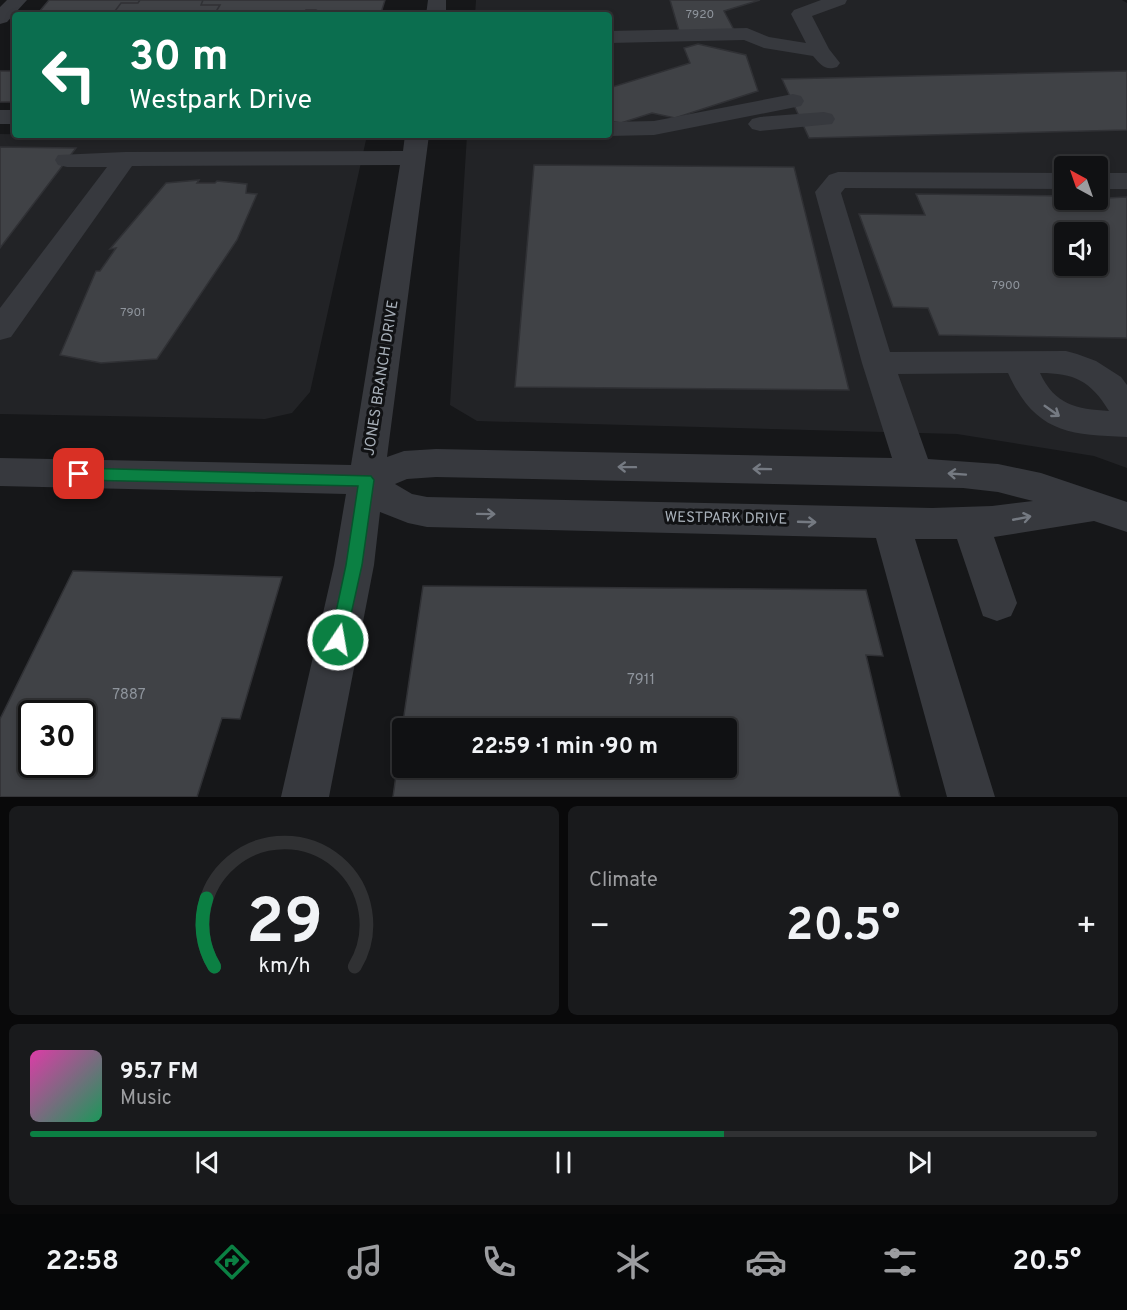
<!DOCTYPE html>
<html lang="en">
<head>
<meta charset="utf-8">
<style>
	:root { --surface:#101113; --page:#191a1c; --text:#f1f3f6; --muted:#9c9da0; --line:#303133; --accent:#0b8043 }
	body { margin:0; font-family:Overpass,sans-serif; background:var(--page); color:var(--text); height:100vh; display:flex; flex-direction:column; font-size:22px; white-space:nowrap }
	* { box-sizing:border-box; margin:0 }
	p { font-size:20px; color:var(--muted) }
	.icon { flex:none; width:33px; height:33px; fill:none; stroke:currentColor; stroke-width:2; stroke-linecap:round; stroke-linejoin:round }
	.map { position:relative; height:797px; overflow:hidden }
	.side { display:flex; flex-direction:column; gap:9px; padding:9px; background:#09090a; flex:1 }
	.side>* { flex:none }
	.top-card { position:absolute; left:12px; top:12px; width:600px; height:126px; border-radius:6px; box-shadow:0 3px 9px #0003,0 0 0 2px var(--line); background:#0b6e4f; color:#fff; overflow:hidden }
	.needle { width:39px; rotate:320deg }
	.fabs { position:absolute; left:1054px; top:156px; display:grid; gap:12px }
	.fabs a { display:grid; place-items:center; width:54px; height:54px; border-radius:6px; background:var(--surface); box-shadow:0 3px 9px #0003,0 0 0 2px var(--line); font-size:30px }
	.speed { position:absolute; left:18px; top:700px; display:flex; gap:12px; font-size:30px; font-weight:700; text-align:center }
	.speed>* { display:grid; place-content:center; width:78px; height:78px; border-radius:50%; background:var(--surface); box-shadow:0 3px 9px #0003,0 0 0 2px var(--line); line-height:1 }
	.speed .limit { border:3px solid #111; border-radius:9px; background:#fff; color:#111 }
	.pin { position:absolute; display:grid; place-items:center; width:51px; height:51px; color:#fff; margin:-26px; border-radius:12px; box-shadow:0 3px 9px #0006 }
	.me { position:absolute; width:66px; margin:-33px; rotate:12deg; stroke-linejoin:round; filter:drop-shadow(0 0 4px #0008) }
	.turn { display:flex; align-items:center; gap:21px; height:126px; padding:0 18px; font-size:27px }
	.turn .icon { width:78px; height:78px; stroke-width:2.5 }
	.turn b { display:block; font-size:42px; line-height:51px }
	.big { font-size:45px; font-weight:700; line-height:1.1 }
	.side .card { flex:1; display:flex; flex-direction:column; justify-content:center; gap:9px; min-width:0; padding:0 21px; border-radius:9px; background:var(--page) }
	.side .dial { align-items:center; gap:0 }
	.dial svg { height:156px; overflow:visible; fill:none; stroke:var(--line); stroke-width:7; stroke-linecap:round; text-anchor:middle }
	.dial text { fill:var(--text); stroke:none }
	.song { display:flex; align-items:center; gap:18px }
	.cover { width:72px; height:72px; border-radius:9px; background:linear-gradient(135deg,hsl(320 70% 55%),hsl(150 70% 35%)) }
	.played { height:6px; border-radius:3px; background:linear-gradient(90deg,var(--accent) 65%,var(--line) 65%) }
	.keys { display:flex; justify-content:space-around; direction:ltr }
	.heat { display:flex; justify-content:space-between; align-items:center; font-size:33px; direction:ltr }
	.side .tiles { flex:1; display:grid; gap:9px; grid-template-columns:1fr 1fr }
	.card:last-child { grid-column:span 2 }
	.trip { position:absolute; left:392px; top:718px; width:345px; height:60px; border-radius:6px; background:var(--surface); box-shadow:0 3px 9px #0003,0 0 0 2px var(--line); font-weight:700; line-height:60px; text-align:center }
	.dock { display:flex; height:96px; justify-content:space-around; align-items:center; background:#060708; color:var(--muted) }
	.dock .icon { width:42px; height:42px }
	.dock .current { color:var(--accent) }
	.dock b { font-size:27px; color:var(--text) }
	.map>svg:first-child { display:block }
	.built { fill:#222326; fill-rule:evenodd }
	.building { fill:#404246; stroke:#303135; stroke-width:1.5; fill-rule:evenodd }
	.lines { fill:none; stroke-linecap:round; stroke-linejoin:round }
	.minor { fill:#37393e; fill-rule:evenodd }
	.oneway { stroke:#757a82 }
	.route { fill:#0b8043; stroke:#07532c; stroke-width:1.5 }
	.labels { text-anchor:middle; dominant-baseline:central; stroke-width:6; stroke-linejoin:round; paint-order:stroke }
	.number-label { font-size:12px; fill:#8e949c }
	.street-label { font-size:15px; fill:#a8b0b9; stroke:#111214 }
	.near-number-label { font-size:15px; fill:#8e949c }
</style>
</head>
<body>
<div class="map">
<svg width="1127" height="797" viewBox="0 0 1127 797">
	<rect width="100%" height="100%" fill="#161719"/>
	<path class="built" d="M476 0H1122L1127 3V468L1094 456 957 434 477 421 450 405 467 135H609V15H475ZM1065 166H1098V200H1065ZM1065 232H1098V266H1065Z
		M0 134 366 140 310 392 292 413 265 419 0 414Z"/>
	<path class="building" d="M49 0H140L138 3H121L112 15H81L84 11 39 12Z
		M140 0H203L201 5H220L214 15H112L121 3H138Z
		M203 0H385L381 13 377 15H325L316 10H306V13L260 14 262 11H252L240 15H214L220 5H201Z
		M670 0H760L724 11 734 30 679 31Z
		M698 44 746 55 758 91 675 118 652 113 621 123 609 121V88L690 63 684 48Z
		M0 71H15V102H0Z
		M1127 71V130L809 138 782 79Z
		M0 147 76 148 0 248Z
		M534 165 794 167 849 390 515 387Z
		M199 180 197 183H215L217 181 247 184 246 193 257 194 237 240 157 359 101 363 60 355 96 271H100L116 248 110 249 166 183Z
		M916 194 1065 196V200L1127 197V338L939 335 928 308 893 307 859 214 925 215ZM1065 232H1098V266H1065Z
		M73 571 282 577 240 719 222 718 197 797H0V719ZM32 714H82V765H32Z
		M423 586 866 590 883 656 866 655 900 797H393L402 731V768H726V729H402Z"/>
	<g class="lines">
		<path class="minor" d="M7 0H27L7 22 0 24V7Z
			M428 0H446V15H426Z
			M821 0H847L845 4 812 16 829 49 840 63 837 67C825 71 821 65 813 56L764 48 744 40 609 43V31L747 28 769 37 806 43 791 14 794 10Z
			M793 94 801 96 804 101 801 106 654 135 609 136 605 135H609V122L654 121Z
			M0 110H15V124H0Z
			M824 112 832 114 835 119 832 124 760 131 752 129 748 124 752 119 760 117Z
			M405 135H429L387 457 404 451 436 449 892 458 862 363 815 192 829 175 838 172 1065 173V189L845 188 841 193 890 352 1066 351 1077 354 1096 361 1121 377 1127 385V437C1067 435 1035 432 1008 373L898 374 928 459 998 464 1041 473 1127 502V532L1094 521 994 537 1017 603 1011 616 997 621 983 616 957 539H915L995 797H947L876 538 427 527 408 523 380 512 374 565 329 797H281L334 565 346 494 0 486V458L351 465 400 165 132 166 11 337 0 340V308L107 167H67L58 165 55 160 58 155 125 152 403 151ZM1040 373C1074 373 1091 381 1109 411 1076 409 1055 405 1040 373ZM436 477 963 488 998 492 1033 501 992 506 932 508 427 497 412 494 395 484 407 479Z
			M1098 173H1127V189H1098Z"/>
	</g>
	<defs><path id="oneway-shaft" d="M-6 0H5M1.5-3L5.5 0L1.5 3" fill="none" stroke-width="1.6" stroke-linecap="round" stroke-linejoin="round" transform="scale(1.5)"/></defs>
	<g class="oneway">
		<use href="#oneway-shaft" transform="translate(1052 411) rotate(35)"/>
		<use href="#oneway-shaft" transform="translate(627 467) rotate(-179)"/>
		<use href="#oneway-shaft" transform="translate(762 469) rotate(-179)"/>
		<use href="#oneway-shaft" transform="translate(957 474) rotate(-176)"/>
		<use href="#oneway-shaft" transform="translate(486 514) rotate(1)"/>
		<use href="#oneway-shaft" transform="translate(1022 518) rotate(-11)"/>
		<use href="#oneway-shaft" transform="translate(807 522) rotate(2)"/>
	</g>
	<path class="route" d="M79 468 371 476 374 480 362 565 344 646 338 648 332 646 330 640 346 565 358 486 79 480 74 478 71 474 74 470Z"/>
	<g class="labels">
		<g class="number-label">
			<text x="700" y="15">7920</text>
			<text x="1006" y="286">7900</text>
			<text x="133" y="313">7901</text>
		</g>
		<g class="street-label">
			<text transform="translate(382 378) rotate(-81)">JONES BRANCH DRIVE</text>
			<text transform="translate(726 519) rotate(1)">WESTPARK DRIVE</text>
		</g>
		<g class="near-number-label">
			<text x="641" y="680">7911</text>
			<text x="129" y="695">7887</text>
		</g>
	</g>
</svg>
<div class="fabs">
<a><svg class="needle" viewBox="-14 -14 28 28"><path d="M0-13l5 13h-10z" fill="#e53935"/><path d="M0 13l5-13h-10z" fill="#9c9da0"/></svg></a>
<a><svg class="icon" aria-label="sound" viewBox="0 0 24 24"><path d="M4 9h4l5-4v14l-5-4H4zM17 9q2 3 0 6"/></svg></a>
</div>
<div class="speed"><div class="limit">30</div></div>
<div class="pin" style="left:79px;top:474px;background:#d93025"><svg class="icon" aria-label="arrive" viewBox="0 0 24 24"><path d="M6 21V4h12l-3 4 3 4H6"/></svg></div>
<svg class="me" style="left:338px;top:640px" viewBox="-20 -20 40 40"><circle r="17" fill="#0b8043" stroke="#fff" stroke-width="3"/><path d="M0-11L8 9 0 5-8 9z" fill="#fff"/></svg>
<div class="trip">22:59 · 1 min · 90 m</div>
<div class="top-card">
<div class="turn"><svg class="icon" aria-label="left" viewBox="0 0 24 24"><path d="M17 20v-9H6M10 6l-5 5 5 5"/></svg><div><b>30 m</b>Westpark Drive</div></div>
</div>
</div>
<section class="side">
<div class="tiles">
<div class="card dial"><svg viewBox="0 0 100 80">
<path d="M14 69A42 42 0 1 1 86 69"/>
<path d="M14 69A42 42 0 0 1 10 34" stroke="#0b8043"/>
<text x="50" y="56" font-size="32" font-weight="700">29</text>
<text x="50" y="72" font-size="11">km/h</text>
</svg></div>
<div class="card"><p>Climate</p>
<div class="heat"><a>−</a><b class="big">20.5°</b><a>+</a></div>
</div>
<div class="card">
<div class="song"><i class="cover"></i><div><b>95.7 FM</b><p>Music</p></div></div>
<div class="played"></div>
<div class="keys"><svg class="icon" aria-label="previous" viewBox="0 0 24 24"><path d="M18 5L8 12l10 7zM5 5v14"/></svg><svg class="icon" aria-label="pause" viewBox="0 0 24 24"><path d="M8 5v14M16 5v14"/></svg><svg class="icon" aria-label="next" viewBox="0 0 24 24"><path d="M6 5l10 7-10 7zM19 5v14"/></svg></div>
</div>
</div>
</section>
<nav class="dock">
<b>22:58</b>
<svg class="icon current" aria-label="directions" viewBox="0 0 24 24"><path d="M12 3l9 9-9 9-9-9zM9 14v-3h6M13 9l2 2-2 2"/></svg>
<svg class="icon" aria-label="music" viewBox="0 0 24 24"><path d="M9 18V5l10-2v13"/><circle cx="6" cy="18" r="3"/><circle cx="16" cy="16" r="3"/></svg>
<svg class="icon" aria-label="phone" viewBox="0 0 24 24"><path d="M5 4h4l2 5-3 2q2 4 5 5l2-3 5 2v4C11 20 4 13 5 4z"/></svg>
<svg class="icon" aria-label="climate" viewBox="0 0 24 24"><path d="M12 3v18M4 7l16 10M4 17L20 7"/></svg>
<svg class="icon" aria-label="car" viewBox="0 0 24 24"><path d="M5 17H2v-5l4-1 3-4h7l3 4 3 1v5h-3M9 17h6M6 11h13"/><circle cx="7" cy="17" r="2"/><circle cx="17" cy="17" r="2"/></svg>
<svg class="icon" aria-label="filters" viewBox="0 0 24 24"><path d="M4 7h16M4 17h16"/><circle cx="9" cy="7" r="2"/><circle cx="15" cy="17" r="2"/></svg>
<b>20.5°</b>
</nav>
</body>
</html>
